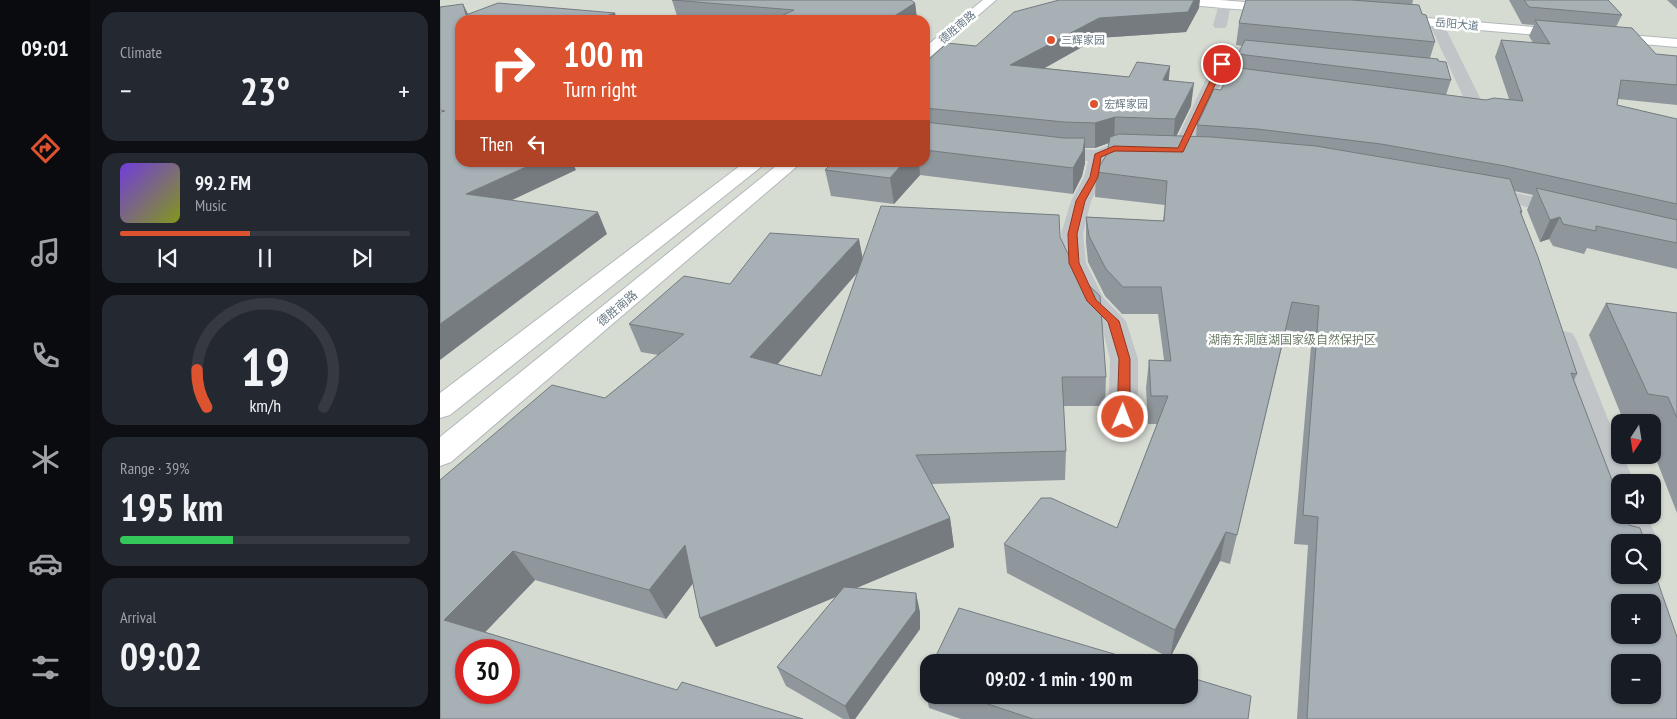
<!DOCTYPE html>
<html lang="en">
<head>
<meta charset="utf-8">
<style>
	:root { --surface:#171b24; --page:#242831; --text:#f1f3f6; --muted:#9ea1a6; --line:#363941; --accent:#dd532f }
	body { margin:0; font-family:"PT Sans Narrow","Noto Sans SC",sans-serif; background:var(--page); color:var(--text); height:100vh; display:flex; flex-direction:column; font-size:19px; white-space:nowrap }
	* { box-sizing:border-box; margin:0 }
	p { font-size:16px; color:var(--muted) }
	.icon { flex:none; width:28px; height:28px; fill:none; stroke:currentColor; stroke-width:2; stroke-linecap:round; stroke-linejoin:round }
	.map { position:relative; flex:1; overflow:hidden }
	.sheet { display:flex; flex-direction:column; gap:12px; padding:12px; background:#0d0f14; width:350px }
	.sheet>* { flex:none }
	.top-card { position:absolute; left:15px; top:15px; width:475px; height:152px; border-radius:15px; box-shadow:0 1px 4px #0004; background:#dd532f; color:#fff; overflow:hidden }
	.needle { width:32px; rotate:192deg }
	.tools { position:absolute; left:1171px; top:414px; display:grid; gap:10px }
	.tools a { display:grid; place-items:center; width:50px; height:50px; border-radius:10px; background:var(--surface); box-shadow:0 1px 4px #0004; font-size:25px }
	.speed { position:absolute; left:15px; top:639px; display:flex; gap:10px; font-size:25px; font-weight:700; text-align:center }
	.speed>* { display:grid; place-content:center; width:65px; height:65px; border-radius:50%; background:var(--surface); box-shadow:0 1px 4px #0004; line-height:1 }
	.speed .limit { border:8px solid #d22; background:#fff; color:#111 }
	.pin { position:absolute; display:grid; place-items:center; width:42px; height:42px; color:#fff; margin:-21px; border:2px solid #fff; border-radius:50%; box-shadow:0 1px 5px #0007 }
	.me { position:absolute; width:55px; margin:-28px; rotate:1deg; stroke-linejoin:round; filter:drop-shadow(0 0 4px #0008) }
	.turn { display:flex; align-items:center; gap:18px; height:105px; padding:0 25px; font-size:22px }
	.turn .icon { width:65px; height:65px; stroke-width:2.5 }
	.turn b { display:block; font-size:35px; line-height:42px }
	.then { display:flex; align-items:center; height:48px; padding:0 25px; background:#0003; gap:10px; font-size:19px }
	.big { font-size:38px; font-weight:700; line-height:1.1 }
	.sheet .card { flex:1; display:flex; flex-direction:column; justify-content:center; gap:8px; min-width:0; padding:0 18px; border-radius:15px; background:var(--page) }
	.sheet .dial { align-items:center; gap:0 }
	.dial svg { height:130px; overflow:visible; fill:none; stroke:var(--line); stroke-width:7; stroke-linecap:round; text-anchor:middle }
	.dial text { fill:var(--text); stroke:none }
	.song { display:flex; align-items:center; gap:15px }
	.cover { width:60px; height:60px; border-radius:8px; background:linear-gradient(135deg,hsl(260 70% 55%),hsl(70 70% 35%)) }
	.played { height:5px; border-radius:2px; background:linear-gradient(90deg,var(--accent) 45%,var(--line) 45%) }
	.keys { display:flex; justify-content:space-around; direction:ltr }
	.heat { display:flex; justify-content:space-between; align-items:center; font-size:28px; direction:ltr }
	.charge { height:8px; border-radius:4px; background:linear-gradient(90deg,#34c759 39%,var(--line) 0) }
	.trip { position:absolute; left:480px; top:654px; width:278px; height:50px; border-radius:15px; background:var(--surface); box-shadow:0 1px 4px #0004; font-weight:700; line-height:50px; text-align:center }
	main { display:flex; flex:1; min-height:0 }
	.tabs { display:flex; flex-direction:column; width:90px; justify-content:space-around; align-items:center; background:#090b0e; color:var(--muted) }
	.tabs .icon { width:35px; height:35px }
	.tabs .current { color:var(--accent) }
	.tabs b { font-size:22px; color:var(--text) }
	.map>svg:first-child { display:block }
	.green { fill:#d7dcd3; fill-rule:evenodd }
	.lines { fill:none; stroke-linecap:round; stroke-linejoin:round }
	.primary-casing { stroke:#b2b7bb; stroke-width:2 }
	.minor { fill:#c1c5c8; fill-rule:evenodd }
	.primary { fill:#fff; fill-rule:evenodd }
	.wall { fill:#90979c; fill-rule:evenodd }
	.shaded-wall { fill:#757b7f }
	.building { fill:#a7b0b5; stroke:#757b7f; fill-rule:evenodd }
	.route { fill:#dd532f; stroke:#90361f }
	.poi-dot { fill:#dd532f; stroke:#fff; stroke-width:2 }
	.labels { text-anchor:middle; dominant-baseline:central; stroke-width:5; stroke-linejoin:round; paint-order:stroke }
	.far-street-label { font-size:11px; fill:#677884; stroke:#fff }
	.far-poi-label { font-size:11px; fill:#677884; stroke:#fff; text-anchor:start }
	.street-label { font-size:12px; fill:#677884; stroke:#fff }
	.park-label { font-size:12px; fill:#6b7b66; stroke:#fff }
</style>
</head>
<body>
<main>
<nav class="tabs">
<b>09:01</b>
<svg class="icon current" aria-label="directions" viewBox="0 0 24 24"><path d="M12 3l9 9-9 9-9-9zM9 14v-3h6M13 9l2 2-2 2"/></svg>
<svg class="icon" aria-label="music" viewBox="0 0 24 24"><path d="M9 18V5l10-2v13"/><circle cx="6" cy="18" r="3"/><circle cx="16" cy="16" r="3"/></svg>
<svg class="icon" aria-label="phone" viewBox="0 0 24 24"><path d="M5 4h4l2 5-3 2q2 4 5 5l2-3 5 2v4C11 20 4 13 5 4z"/></svg>
<svg class="icon" aria-label="climate" viewBox="0 0 24 24"><path d="M12 3v18M4 7l16 10M4 17L20 7"/></svg>
<svg class="icon" aria-label="car" viewBox="0 0 24 24"><path d="M5 17H2v-5l4-1 3-4h7l3 4 3 1v5h-3M9 17h6M6 11h13"/><circle cx="7" cy="17" r="2"/><circle cx="17" cy="17" r="2"/></svg>
<svg class="icon" aria-label="filters" viewBox="0 0 24 24"><path d="M4 7h16M4 17h16"/><circle cx="9" cy="7" r="2"/><circle cx="15" cy="17" r="2"/></svg>
</nav>
<section class="sheet">
<div class="card"><p>Climate</p>
<div class="heat"><a>−</a><b class="big">23°</b><a>+</a></div>
</div>
<div class="card">
<div class="song"><i class="cover"></i><div><b>99.2 FM</b><p>Music</p></div></div>
<div class="played"></div>
<div class="keys"><svg class="icon" aria-label="previous" viewBox="0 0 24 24"><path d="M18 5L8 12l10 7zM5 5v14"/></svg><svg class="icon" aria-label="pause" viewBox="0 0 24 24"><path d="M8 5v14M16 5v14"/></svg><svg class="icon" aria-label="next" viewBox="0 0 24 24"><path d="M6 5l10 7-10 7zM19 5v14"/></svg></div>
</div>
<div class="card dial"><svg viewBox="0 0 100 80">
<path d="M14 69A42 42 0 1 1 86 69"/>
<path d="M14 69A42 42 0 0 1 8 46" stroke="#dd532f"/>
<text x="50" y="56" font-size="32" font-weight="700">19</text>
<text x="50" y="72" font-size="11">km/h</text>
</svg></div>
<div class="card"><p>Range · 39%</p><b class="big">195 km</b><div class="charge"></div></div>
<div class="card"><p>Arrival</p><b class="big">09:02</b></div>
</section>
<div class="map">
<svg width="1237" height="719" viewBox="0 0 1237 719">
	<rect width="100%" height="100%" fill="#f7f7f4"/>
	<path class="green" d="M0 0H1237V719H0ZM20 20H485V162H20ZM1180 422H1212V455H1180ZM1180 482H1212V515H1180ZM1180 542H1212V575H1180ZM1180 602H1212V635H1180ZM26 650H69V692H26ZM489 662H749V695H489ZM1180 662H1212V695H1180Z"/>
	<g class="lines">
		<defs>
			<path id="primary" d="M543 0H556L490 57 485 58V47Z
				M732 0H780L841 5 847 9 841 13 738 4Z
				M951 15 1237 39V47L946 22 945 19Z
				M305 162H327L10 415 0 418V393Z
				M341 162H362L11 462 0 466V437Z"/>
		</defs>
		<use href="#primary" class="primary-casing"/>
		<path class="minor" d="M785 0 791 4 787 25 785 28H775L773 25 779 4Z
			M996 19 1003 23 1047 112 1045 116C1034 118 1022 115 1011 113L1009 109 1011 105H1027L989 23Z
			M787 46 835 51 840 52 842 55 840 58 835 59 792 55 785 74 823 78 829 80 831 83 829 86 823 88 781 82 749 151 747 155 740 157 733 155 731 151 780 50 782 47Z
			M674 143 710 145 712 149 710 153C695 157 681 153 667 159L664 177 651 201 643 234 646 263 663 297 686 321 698 359V417L694 424 683 427 672 424 668 417 670 359 661 323 639 301 622 263 621 234 631 201 644 177 648 161 601 157 599 153 601 149 608 147 656 150Z
			M1041 185 1133 206 1137 210 1133 214 1126 216 1034 195 1031 191 1034 187Z
			M1123 331 1132 333 1136 339 1180 449V455H1183L1194 482H1180V503L1168 499 1163 490 1110 339 1114 333Z
			M1178 505H1180V515H1207L1218 542 1212 552V542H1183L1173 515Z"/>
		<use href="#primary" class="primary"/>
	</g>
	<path class="wall" d="M232 0 475 3 477 19 475 20H289L237 16Z
		M806 0H973L972 5 982 14 995 42 990 58 998 61 1011 80 1006 95 1046 100 1069 99 1055 57 1061 40 1093 43 1089 36 1094 25 1082 24 1069 0H1168L1182 15 1176 27 1216 54 1237 56V105L1178 99 1177 105 1237 119V269L1147 248 1144 254 1113 246 1109 239 1100 242 1087 210 1093 195 1074 191 1082 212 1081 215 1137 374 1134 380 1237 719H857L868 545 854 544 872 334 846 330 790 564 780 561 730 658 567 573 564 544 677 528 717 424H708L706 388 709 360H724L718 314H682L665 296 648 262 646 242V217L723 221 725 205 655 197 656 172 667 154 669 143 655 148H645V163L642 176 633 194 480 175 454 204 391 196 385 170 393 162H485V63L536 46 759 8 746 32 658 38 604 68 689 77 730 66 728 80 751 106 736 136H756L757 125 781 90 796 68 798 54 802 46 796 45 799 23Z
		M1227 0H1237V9Z
		M620 237 666 377 665 406H623L626 451 625 480 492 484 510 518 514 547 416 588 480 612V629L415 719H403L346 686 337 667 396 597 276 647 260 618 253 583 226 619 95 580 45 632 237 690 363 719H0V480L165 398 218 355 201 352 189 324 290 284 423 258ZM418 272 381 376 338 364Z
		M1166 303 1237 313V513L1212 449V422H1184L1149 335Z
		M489 672V695H749L808 719H521L489 708 484 683Z"/>
	<path class="shaded-wall" d="M754 0H760L759 8 746 32 658 38 571 87 570 65 659 18Z
		M475 3 477 19 475 20H448Z
		M23 4 31 20 26 15Z
		M175 13 177 20H154Z
		M730 66 728 88 723 80Z
		M754 83 751 106 733 143 735 119Z
		M675 117 674 141 655 148V123Z
		M645 138V163L642 176 633 194V168Z
		M97 162H132L136 170 38 216 26 194Z
		M464 162H479L480 175 454 204 450 178Z
		M158 212 167 234 0 360V324Z
		M1120 217 1109 239 1100 242 1110 220Z
		M419 239 424 265 319 385 310 357Z
		M510 518 514 547 276 647 260 618Z
		M786 532 780 561 730 658 735 630Z
		M245 545 260 574 226 619 209 590Z
		M73 551 95 580 30 648 4 620Z
		M476 593 480 612V629L415 719H410L405 706Z"/>
	<path class="building" d="M232 0H471L475 3 448 20H333L354 10Z
		M619 0H754L748 12 659 18 570 65 689 77 697 62 730 66 723 80 754 83 735 119 675 117 655 123 624 122 485 108V63L507 43 536 46 574 12Z
		M806 0H911L979 5 982 14 986 15 995 42 799 23Z
		M1084 0H1168L1182 15 1089 7Z
		M58 3 175 13 154 20H20V162H97L26 194 158 212 0 324V112L5 111 0 110V7L23 4 26 15Z
		M1095 20 1192 28 1216 54 1237 56V85L1181 80 1177 105 1237 119V204L1065 166 941 144 817 129 757 125 774 89 781 90 792 67 1046 100 1054 98 1083 101 1061 40 1110 44Z
		M805 40 998 59V61L1006 62 1011 80 798 54Z
		M485 122 624 138H645L643 151 633 168 485 150Z
		M679 134 772 137 876 146 1070 179 1082 212 1080 211 1098 257 1137 374 1131 373 1180 501V515H1185L1189 525 1200 528 1205 542H1180V575H1212V565L1237 637V719H867L878 517 863 515 879 306 852 302 797 535 786 532 735 630 564 544 601 498H611L677 528 728 396H711L709 360 731 361 721 287H683L666 269 649 236 646 217 724 221 727 181 656 172 667 154 670 137ZM1180 602H1212V635H1180ZM1180 662H1212V695H1180Z
		M393 162H464L450 178 385 170Z
		M1096 188 1237 220V243L1156 226V231L1123 224 1120 217 1110 220Z
		M441 206 619 215 620 237 638 275 660 296 666 377H622L626 451 476 455 510 518 260 618 245 545 209 590 73 551 4 620 237 690 242 682 363 719H0V480L112 385 165 398 244 334 189 324 244 276 290 284 330 233 419 239 310 357 381 376ZM26 650H69V692H26Z
		M1166 303 1237 313V418L1228 397 1208 394Z
		M404 587 476 593V610L405 706 337 667Z
		M519 608 701 662H493Z
		M489 672V684L484 683Z
		M749 677 811 696 808 719H593L521 695H749Z"/>
	<path class="route" d="M782 62 785 64 743 152 675 151 661 157 658 177 645 201 637 234 639 263 656 300 679 321 690 359V417L683 421 677 417 679 359 668 322 647 301 629 263 628 234 636 201 650 177 655 154 674 146 738 148 778 64Z"/>
	<g class="poi-dot">
		<circle cx="611" cy="40" r="5"/>
		<circle cx="654" cy="104" r="5"/>
	</g>
	<g class="labels">
		<g class="far-street-label">
			<text transform="translate(1017 24) rotate(5)">岳阳大道</text>
			<text transform="translate(517 27) rotate(-40)">德胜南路</text>
		</g>
		<g class="far-poi-label">
			<text x="621" y="40">三辉家园</text>
			<text x="664" y="104">宏辉家园</text>
		</g>
		<g class="street-label">
			<text transform="translate(177 308) rotate(-40)">德胜南路</text>
		</g>
		<g class="park-label">
			<text x="852" y="339">湖南东洞庭湖国家级自然保护区</text>
		</g>
	</g>
</svg>
<div class="tools">
<a><svg class="needle" viewBox="-14 -14 28 28"><path d="M0-13l5 13h-10z" fill="#e53935"/><path d="M0 13l5-13h-10z" fill="#9ea1a6"/></svg></a>
<a><svg class="icon" aria-label="sound" viewBox="0 0 24 24"><path d="M4 9h4l5-4v14l-5-4H4zM17 9q2 3 0 6"/></svg></a>
<a><svg class="icon" aria-label="search" viewBox="0 0 24 24"><circle cx="10" cy="10" r="6"/><path d="M15 15l6 6"/></svg></a>
<a>+</a>
<a>−</a>
</div>
<div class="speed"><div class="limit">30</div></div>
<div class="pin" style="left:782px;top:64px;background:#d93025"><svg class="icon" aria-label="arrive" viewBox="0 0 24 24"><path d="M6 21V4h12l-3 4 3 4H6"/></svg></div>
<svg class="me" style="left:683px;top:417px" viewBox="-20 -20 40 40"><circle r="17" fill="#dd532f" stroke="#fff" stroke-width="3"/><path d="M0-11L8 9 0 5-8 9z" fill="#fff"/></svg>
<div class="trip">09:02 · 1 min · 190 m</div>
<div class="top-card">
<div class="turn"><svg class="icon" aria-label="right" viewBox="0 0 24 24"><path d="M7 20v-9h11M14 6l5 5-5 5"/></svg><div><b>100 m</b>Turn right</div></div>
<div class="then">Then<svg class="icon" aria-label="left" viewBox="0 0 24 24"><path d="M17 20v-9H6M10 6l-5 5 5 5"/></svg></div>
</div>
</div>
</main>
</body>
</html>
